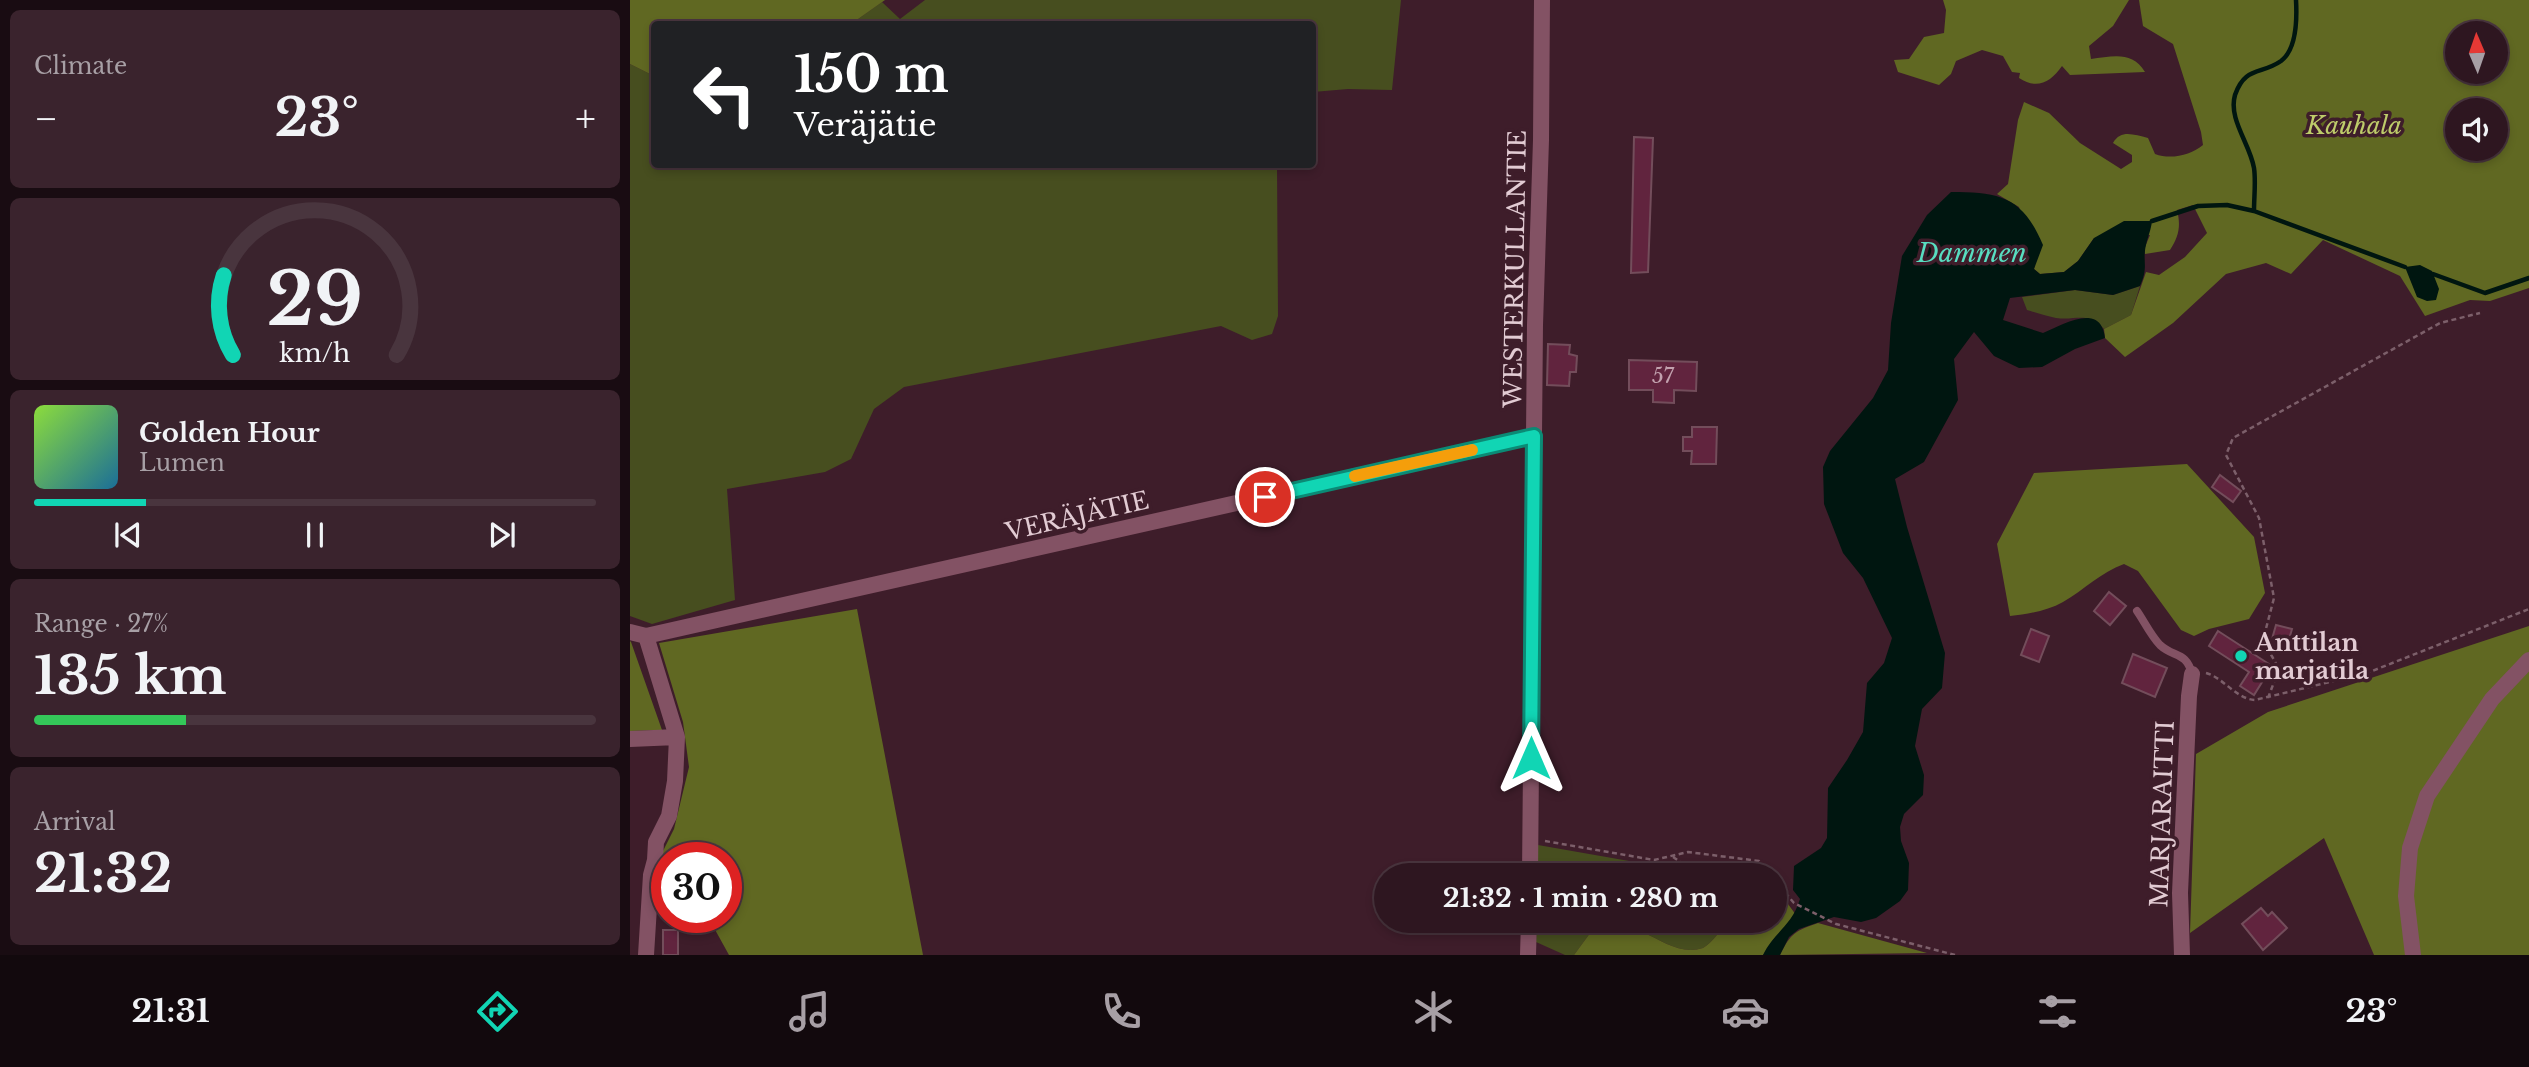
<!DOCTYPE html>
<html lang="en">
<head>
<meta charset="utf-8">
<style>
	:root { --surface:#2e1620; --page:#3a232d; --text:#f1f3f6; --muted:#a79fa5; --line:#49353e; --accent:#11d5b4 }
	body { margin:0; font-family:"Libre Baskerville",serif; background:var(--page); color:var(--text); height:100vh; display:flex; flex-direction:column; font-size:26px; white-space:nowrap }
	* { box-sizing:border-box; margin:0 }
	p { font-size:23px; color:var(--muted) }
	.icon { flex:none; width:38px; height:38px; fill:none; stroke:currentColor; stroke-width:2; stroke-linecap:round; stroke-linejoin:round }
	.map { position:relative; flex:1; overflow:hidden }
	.panel { display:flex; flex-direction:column; gap:10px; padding:10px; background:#190c12; width:630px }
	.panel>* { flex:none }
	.banner { position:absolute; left:21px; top:21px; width:665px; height:147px; border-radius:7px; box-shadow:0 4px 10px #0003,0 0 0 2px var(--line); background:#202124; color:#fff; overflow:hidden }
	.needle { width:46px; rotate:358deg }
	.fabs { position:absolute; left:1815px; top:21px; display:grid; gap:14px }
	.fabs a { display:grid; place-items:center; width:63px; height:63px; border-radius:50%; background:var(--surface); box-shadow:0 4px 10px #0003,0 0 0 2px var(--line); font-size:35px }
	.speed { position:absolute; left:21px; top:842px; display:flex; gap:14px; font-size:35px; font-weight:700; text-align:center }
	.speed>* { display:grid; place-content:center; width:91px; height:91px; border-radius:50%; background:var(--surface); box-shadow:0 4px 10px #0003,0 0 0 2px var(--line); line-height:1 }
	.speed .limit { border:10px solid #d22; background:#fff; color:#111 }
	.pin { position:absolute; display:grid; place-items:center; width:60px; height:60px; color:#fff; margin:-30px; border:4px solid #fff; border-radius:50%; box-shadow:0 2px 7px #0007 }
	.me { position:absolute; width:77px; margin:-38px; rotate:0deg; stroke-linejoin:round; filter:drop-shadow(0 0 5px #0008) }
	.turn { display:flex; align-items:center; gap:24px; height:147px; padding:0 28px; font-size:32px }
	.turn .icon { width:91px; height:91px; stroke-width:2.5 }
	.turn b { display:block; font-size:49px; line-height:60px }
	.big { font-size:52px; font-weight:700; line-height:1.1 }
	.panel .widget { flex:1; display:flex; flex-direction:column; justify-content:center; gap:10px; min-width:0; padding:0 24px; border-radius:10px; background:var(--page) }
	.panel .dial { align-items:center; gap:0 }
	.dial svg { height:182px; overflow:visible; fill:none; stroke:var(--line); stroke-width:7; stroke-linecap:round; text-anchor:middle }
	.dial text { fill:var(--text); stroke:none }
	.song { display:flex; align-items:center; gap:21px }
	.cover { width:84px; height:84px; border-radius:10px; background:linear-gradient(135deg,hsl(90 70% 55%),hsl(200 70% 35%)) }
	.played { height:7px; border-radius:4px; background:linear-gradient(90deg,var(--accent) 20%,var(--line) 20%) }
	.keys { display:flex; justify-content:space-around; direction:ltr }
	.heat { display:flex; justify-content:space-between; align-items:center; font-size:38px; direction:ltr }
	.charge { height:10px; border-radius:5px; background:linear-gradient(90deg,#34c759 27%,var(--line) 0) }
	.trip { position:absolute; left:744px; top:863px; width:413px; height:70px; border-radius:35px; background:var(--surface); box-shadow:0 4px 10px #0003,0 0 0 2px var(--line); font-weight:700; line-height:70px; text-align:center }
	.menu { display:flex; height:112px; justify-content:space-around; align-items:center; background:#12090d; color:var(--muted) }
	.menu .icon { width:49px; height:49px }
	.menu .selected { color:var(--accent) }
	.menu b { font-size:32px; color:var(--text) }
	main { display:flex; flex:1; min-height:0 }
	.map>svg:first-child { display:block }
	.green { fill:#474e1f }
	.forest { fill:#606822; fill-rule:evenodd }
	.water { fill:#001610 }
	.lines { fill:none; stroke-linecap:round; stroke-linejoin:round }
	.stream { stroke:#001610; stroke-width:4.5 }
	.building { fill:#61243e; stroke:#734d5b; stroke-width:2 }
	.path { stroke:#7c5f6a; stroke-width:2.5; stroke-dasharray:5 3.5; stroke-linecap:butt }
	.service { stroke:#835264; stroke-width:8 }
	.minor { stroke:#835264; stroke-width:16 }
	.route-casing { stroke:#0b8a75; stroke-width:18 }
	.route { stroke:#11d5b4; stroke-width:12 }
	.slow { stroke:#f59e0b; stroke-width:12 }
	.poi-dot { fill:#11d5b4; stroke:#3e1d2a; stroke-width:2.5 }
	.labels { text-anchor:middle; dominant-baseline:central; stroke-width:7; stroke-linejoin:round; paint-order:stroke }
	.number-label { font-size:21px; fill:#c2a1ae }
	.park-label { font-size:24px; font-style:italic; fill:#becc6a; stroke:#3e1d2a }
	.street-label { font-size:24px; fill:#e2cbd3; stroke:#3e1d2a }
	.poi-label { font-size:24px; font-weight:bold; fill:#e2cbd3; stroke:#3e1d2a; text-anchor:start }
	.water-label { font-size:26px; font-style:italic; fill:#58ddc0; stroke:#3e1d2a }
</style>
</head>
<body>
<main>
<section class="panel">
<div class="widget"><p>Climate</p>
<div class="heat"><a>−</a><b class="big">23°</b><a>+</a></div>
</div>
<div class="widget dial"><svg viewBox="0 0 100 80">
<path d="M14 69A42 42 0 1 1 86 69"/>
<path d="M14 69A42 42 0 0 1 10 34" stroke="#11d5b4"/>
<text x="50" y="56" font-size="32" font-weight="700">29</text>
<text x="50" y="72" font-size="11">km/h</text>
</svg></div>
<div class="widget">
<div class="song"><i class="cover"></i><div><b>Golden Hour</b><p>Lumen</p></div></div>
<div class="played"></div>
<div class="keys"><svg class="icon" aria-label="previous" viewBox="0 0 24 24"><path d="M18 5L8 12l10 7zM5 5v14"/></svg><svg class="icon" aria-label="pause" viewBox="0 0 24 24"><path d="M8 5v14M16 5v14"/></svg><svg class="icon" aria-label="next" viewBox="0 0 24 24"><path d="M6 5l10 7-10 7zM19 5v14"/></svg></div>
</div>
<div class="widget"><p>Range · 27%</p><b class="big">135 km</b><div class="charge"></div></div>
<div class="widget"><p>Arrival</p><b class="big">21:32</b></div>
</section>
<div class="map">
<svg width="1899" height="955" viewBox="0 0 1899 955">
	<rect width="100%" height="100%" fill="#3e1d2a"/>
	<path class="green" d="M295 0H771L762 90 718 89 683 92 682 24H221L252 2 270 19Z
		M0 64 24 76V164L647 165 648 316 642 334 622 340 591 326 274 387 244 409 221 459 195 472 97 489 105 600 22 624 0 616Z
		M1510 286 1501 315 1474 329C1458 311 1446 321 1426 318 1416 316 1407 313 1397 310L1392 297 1445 290 1483 295Z
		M908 845 1022 865 1040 862 1060 875H908Z
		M907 921H1099C1091 929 1083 942 1073 948 1051 955 1033 941 1014 933 998 926 983 925 966 925L944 955H935L906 942Z"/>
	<path class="forest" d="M0 0H255L221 24H24V76L0 64Z
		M1313 0H1499L1483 26 1459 46 1461 59C1481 57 1502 50 1515 72L1440 75 1432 66C1421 82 1407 90 1389 78L1390 73 1382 72 1373 56 1352 50 1326 61 1321 74 1309 85 1268 72 1264 60 1279 59 1294 37 1314 33 1316 10Z
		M1509 0H1899V288L1860 301 1840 300 1795 316 1770 276 1693 240 1661 274 1636 263 1596 274 1543 323 1495 357 1475 338 1474 329 1501 315 1516 272 1529 275 1555 257 1577 233 1563 205 1547 210C1551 226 1549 236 1540 250L1515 254V247L1520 235 1464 238 1448 261 1434 272 1410 274 1404 269 1405 264 1389 207 1367 194 1378 184 1388 120 1394 102 1419 113 1450 143 1491 169 1502 162V155L1483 143C1491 129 1504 135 1518 138L1525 154C1541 160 1561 155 1573 145L1571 132 1543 44 1513 26ZM1827 33H1866V72H1827ZM1827 110H1866V149H1827Z
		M1557 464 1624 537 1635 593 1619 619 1579 629 1564 636 1551 630 1508 571 1494 564C1471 572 1454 590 1433 602 1417 611 1398 614 1380 616L1367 544 1404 473Z
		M227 609 293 955H99L78 917H96V858H37V887H30L33 851 44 829 59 767 53 722 29 643Z
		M1899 626V955H1744L1694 838 1560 933 1566 754 1638 712Z
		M0 641 1 642 32 730 0 731Z
		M1145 893H1150L1166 915 1144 939 1133 955H944L966 925C983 925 998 926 1014 933 1033 941 1051 955 1073 948 1083 942 1091 929 1099 921L1144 920Z
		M1188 923 1297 953 1150 955C1161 933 1165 931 1188 923Z"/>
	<path class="water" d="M1321 192C1370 192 1393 197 1413 245L1404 269 1410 274 1434 272 1448 261 1464 238 1494 221H1522C1521 230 1518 236 1516 245 1512 262 1519 266 1510 286L1483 295 1445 290 1380 298 1373 320 1413 333C1432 325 1471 301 1475 338L1445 349 1412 367 1389 368 1364 356 1344 332 1324 359 1328 400 1294 462 1265 479 1277 527 1315 653 1312 688 1292 709 1285 746 1294 775 1293 795 1274 814 1270 827 1271 841 1279 863 1278 890 1270 901 1246 918 1231 922 1204 917 1169 929 1159 937 1150 955H1133C1144 932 1162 926 1170 899L1163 890 1164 866 1191 848 1197 838 1198 788 1217 760 1233 732 1237 683 1254 663 1262 638 1233 578 1213 553 1194 504 1193 467 1200 451 1243 398 1258 370 1261 323 1272 256 1297 215Z
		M1790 265 1802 271 1809 289 1806 300 1797 301 1787 297 1775 267Z"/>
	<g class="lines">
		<path class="stream" d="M1624 211C1624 197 1626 181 1624 168 1620 144 1598 119 1605 95 1615 66 1631 75 1651 61 1667 49 1667 18 1666 0
			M1522 221 1568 206 1597 205 1624 211 1775 267
			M1803 274 1855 293 1899 278"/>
	</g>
	<path class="building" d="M1004 137 1023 138 1018 272 1001 273Z
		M918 344 940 345 939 354 947 356 946 372H940L939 386 917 385Z
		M999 360 1067 362 1066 391 1044 390V403L1023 402V390H999Z
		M1062 427H1087L1086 464H1061L1062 451H1053V437H1062Z
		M1590 475 1611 491 1603 502 1582 487Z
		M1479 592 1496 606 1480 625 1464 611Z
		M1646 625 1662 629 1656 650 1640 646Z
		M1401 629 1419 636 1409 662 1391 655Z
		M1588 631 1642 666 1624 695 1610 686 1619 672 1579 646Z
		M1503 654 1537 668 1525 697 1492 683Z
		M1631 908 1638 916 1642 912 1657 928 1633 950 1612 924Z
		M33 930H48V955H33Z"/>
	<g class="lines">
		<path class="path" d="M1576 673C1594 678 1606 699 1625 700L1737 673 1899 609
			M1638 698 1649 669 1633 640 1644 598 1629 518 1596 455 1603 438 1810 323 1850 313
			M915 841 1024 860 1058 852 1129 861 1140 875
			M1043 857 1069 875
			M1144 880 1164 903 1206 924 1325 955
			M1144 889H1153"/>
		<path class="service" d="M1507 611C1514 621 1521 636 1530 645 1544 658 1556 651 1562 674"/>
		<path class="minor" d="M0 632 16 636 904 436
			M0 739 47 737 16 636
			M900 875 905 325 911 140 912 0
			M16 955 21 875 25 860 26 842 39 816 45 781 47 737
			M898 955 899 920
			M1552 955 1550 893 1559 696 1562 674
			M1783 955 1776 896 1780 848 1797 796 1862 699 1899 660"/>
	</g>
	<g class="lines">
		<defs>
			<path id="route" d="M635 497 904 436 901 758"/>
		</defs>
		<use href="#route" class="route-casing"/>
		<use href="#route" class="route"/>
		<path class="slow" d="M725 476 842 450"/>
	</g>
	<circle class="poi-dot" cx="1611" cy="656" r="7"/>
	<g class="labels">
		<g class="number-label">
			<text x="1033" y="376">57</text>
		</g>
		<g class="park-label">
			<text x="1724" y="125">Kauhala</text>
		</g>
		<g class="street-label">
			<text transform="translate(885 269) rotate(-89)">WESTERKULLANTIE</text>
			<text transform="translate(447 516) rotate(-13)">VERÄJÄTIE</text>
			<text transform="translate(1532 814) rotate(-88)">MARJARAITTI</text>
		</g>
		<g class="poi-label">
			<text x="1625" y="642">Anttilan<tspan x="1625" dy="28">marjatila</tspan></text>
		</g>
		<g class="water-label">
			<text x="1342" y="253">Dammen</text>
		</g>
	</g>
</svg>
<div class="fabs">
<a><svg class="needle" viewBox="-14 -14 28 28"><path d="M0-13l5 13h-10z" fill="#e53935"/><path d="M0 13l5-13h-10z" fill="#a79fa5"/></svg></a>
<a><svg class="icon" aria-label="sound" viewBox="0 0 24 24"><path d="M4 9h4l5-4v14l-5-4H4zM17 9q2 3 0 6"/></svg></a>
</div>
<div class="speed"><div class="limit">30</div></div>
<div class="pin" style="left:635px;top:497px;background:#d93025"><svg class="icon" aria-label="arrive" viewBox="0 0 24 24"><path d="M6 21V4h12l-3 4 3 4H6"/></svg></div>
<svg class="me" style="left:901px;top:758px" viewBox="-20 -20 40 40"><path d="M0-17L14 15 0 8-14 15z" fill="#11d5b4" stroke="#fff" stroke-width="4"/></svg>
<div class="trip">21:32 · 1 min · 280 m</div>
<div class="banner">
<div class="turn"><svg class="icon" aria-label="left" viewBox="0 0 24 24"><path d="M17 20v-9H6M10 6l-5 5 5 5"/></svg><div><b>150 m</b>Veräjätie</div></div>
</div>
</div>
</main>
<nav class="menu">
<b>21:31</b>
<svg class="icon selected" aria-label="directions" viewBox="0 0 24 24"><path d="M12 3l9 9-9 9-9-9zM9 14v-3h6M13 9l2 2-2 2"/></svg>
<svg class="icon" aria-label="music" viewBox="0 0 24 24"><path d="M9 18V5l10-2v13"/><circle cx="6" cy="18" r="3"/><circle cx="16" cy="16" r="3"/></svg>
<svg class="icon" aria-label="phone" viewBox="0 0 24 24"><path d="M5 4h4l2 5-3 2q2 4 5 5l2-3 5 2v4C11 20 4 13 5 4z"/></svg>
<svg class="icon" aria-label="climate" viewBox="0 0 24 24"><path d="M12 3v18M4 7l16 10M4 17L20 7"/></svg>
<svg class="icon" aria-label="car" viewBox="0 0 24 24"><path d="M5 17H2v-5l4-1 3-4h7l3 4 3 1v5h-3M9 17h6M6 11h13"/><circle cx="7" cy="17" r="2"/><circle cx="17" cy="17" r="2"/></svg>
<svg class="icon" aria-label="filters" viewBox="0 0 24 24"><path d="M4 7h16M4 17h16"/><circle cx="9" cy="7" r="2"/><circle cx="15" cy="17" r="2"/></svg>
<b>23°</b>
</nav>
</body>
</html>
